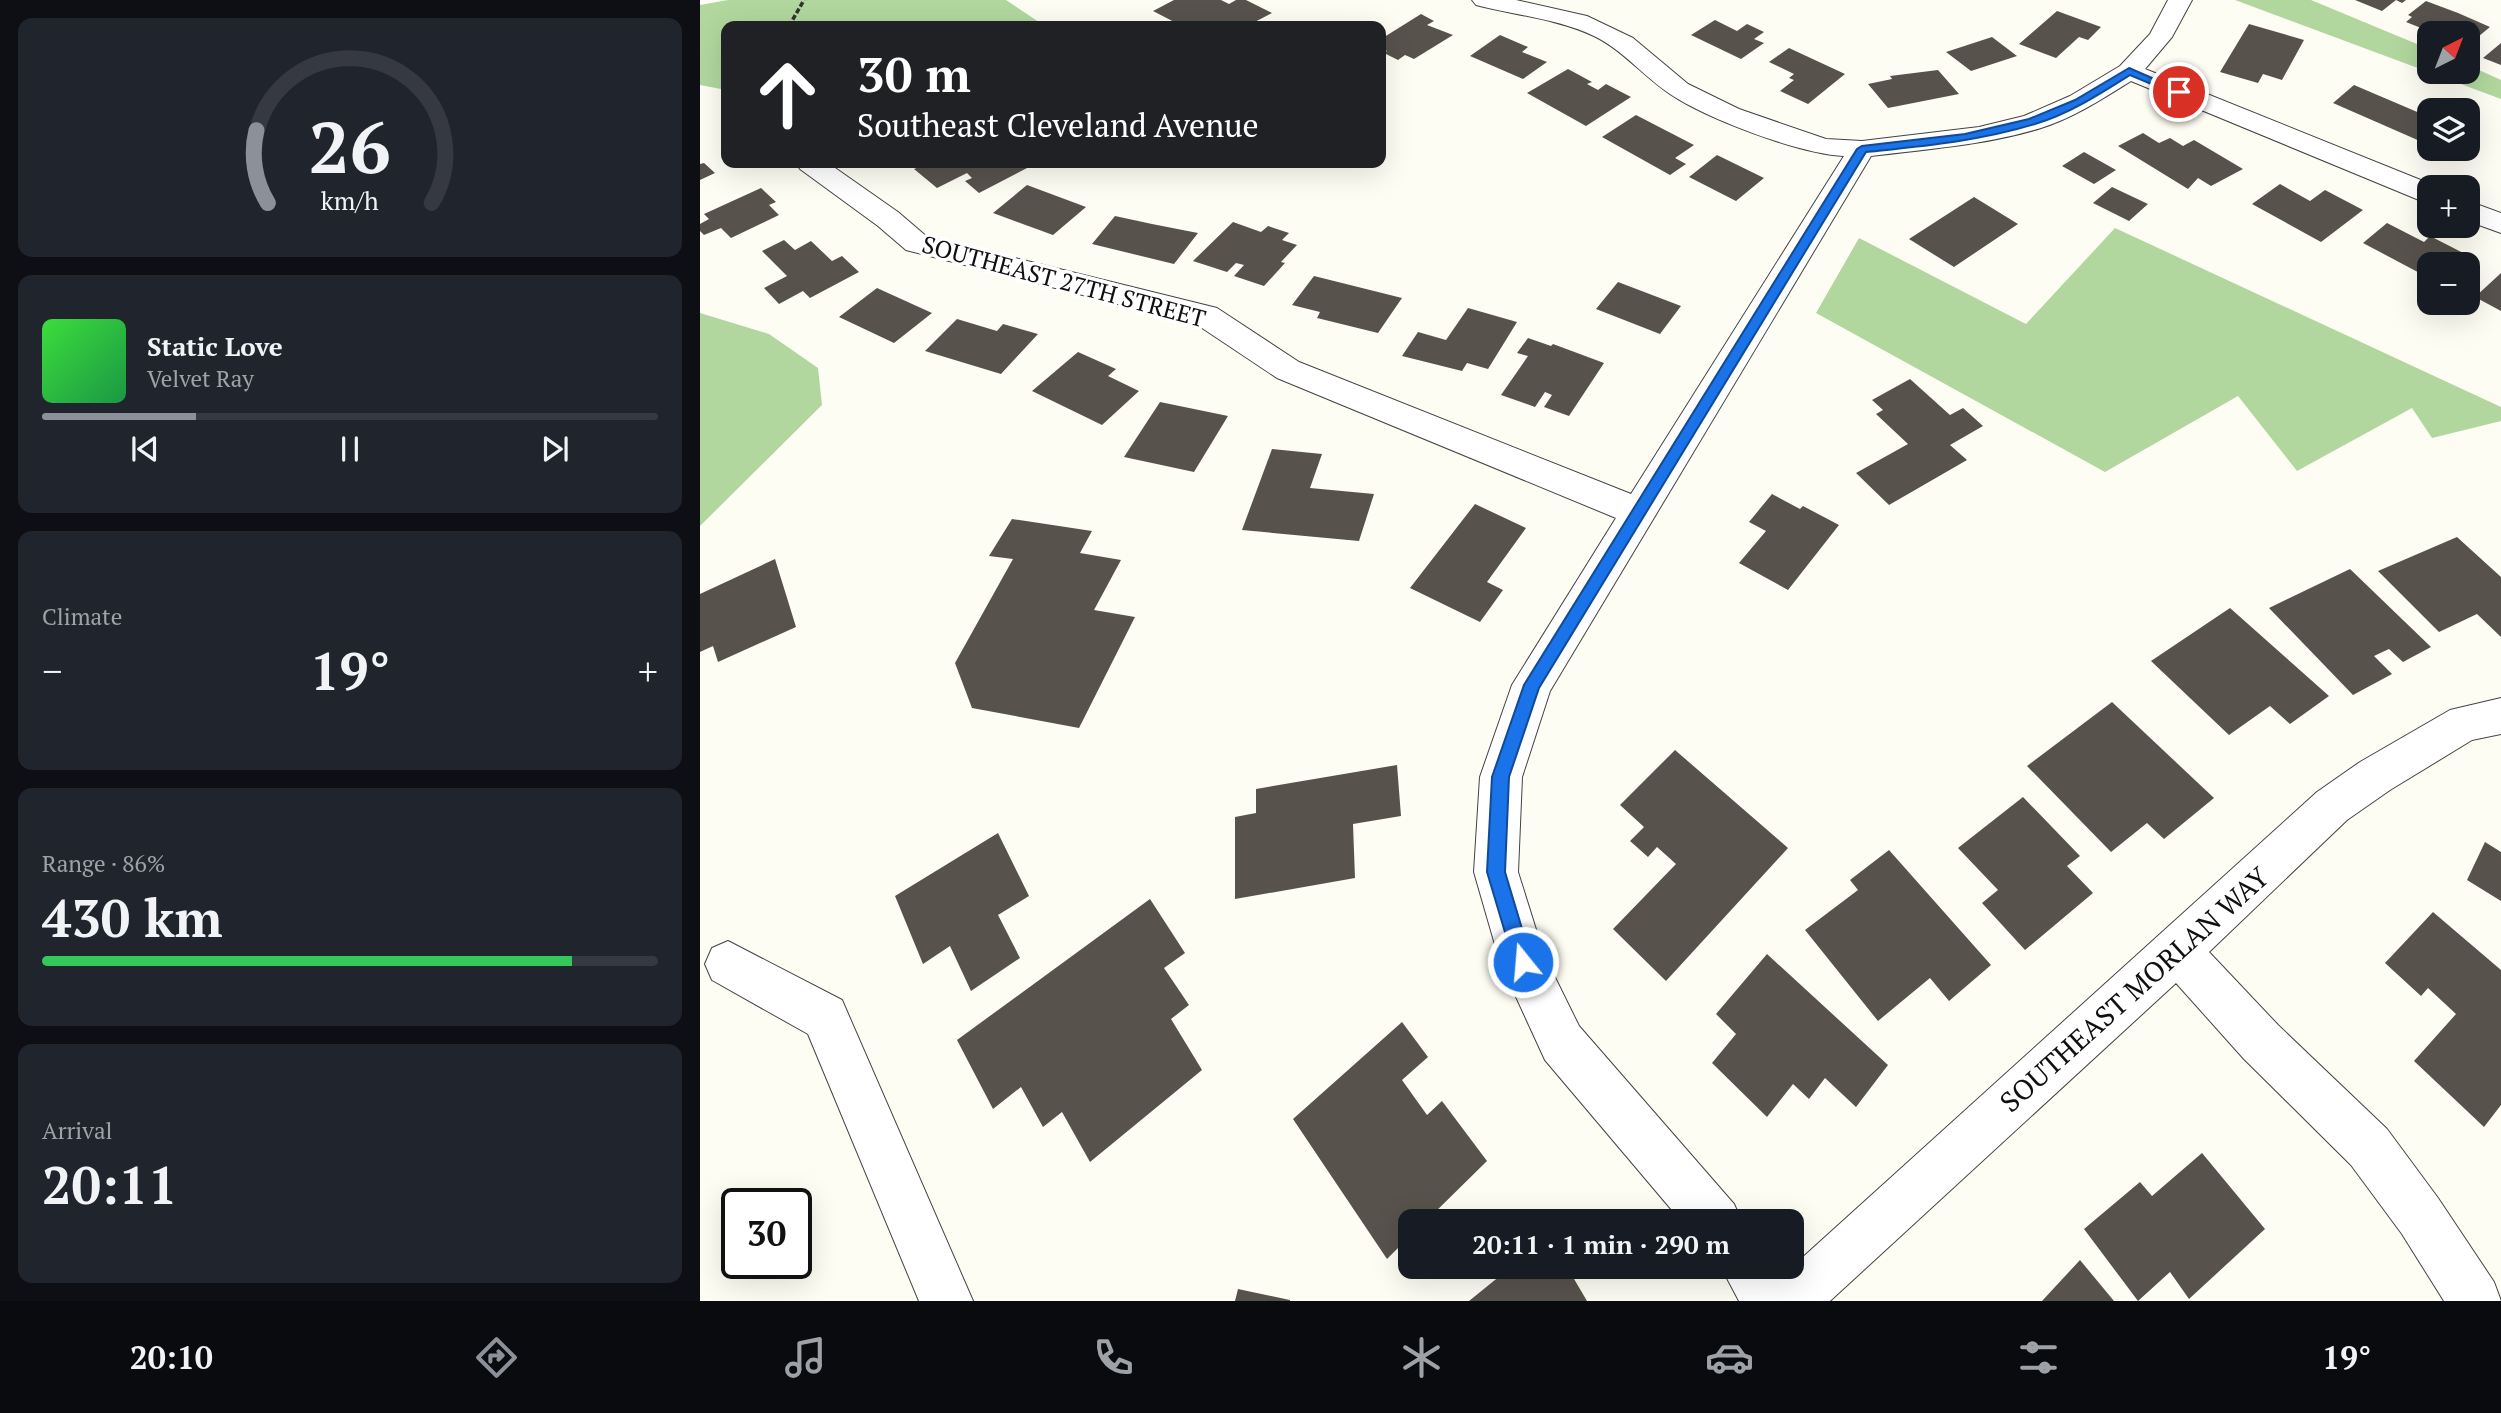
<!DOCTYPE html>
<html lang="en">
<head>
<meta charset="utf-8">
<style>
	:root { --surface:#171b24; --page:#20242c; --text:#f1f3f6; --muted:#9ea1a6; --line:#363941; --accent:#8c9099 }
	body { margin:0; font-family:"PT Serif",serif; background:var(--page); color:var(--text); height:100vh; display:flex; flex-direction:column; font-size:26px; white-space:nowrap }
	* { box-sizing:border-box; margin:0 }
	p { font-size:23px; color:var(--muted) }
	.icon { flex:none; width:38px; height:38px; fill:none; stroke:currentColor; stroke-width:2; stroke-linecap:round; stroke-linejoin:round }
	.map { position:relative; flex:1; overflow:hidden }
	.sheet { display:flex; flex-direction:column; gap:18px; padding:18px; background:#0d0f14; width:700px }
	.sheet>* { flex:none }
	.top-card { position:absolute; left:21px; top:21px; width:665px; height:147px; border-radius:14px; box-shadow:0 7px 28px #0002; background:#202124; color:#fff; overflow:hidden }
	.needle { width:46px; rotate:42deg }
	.fabs { position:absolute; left:1717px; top:21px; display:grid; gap:14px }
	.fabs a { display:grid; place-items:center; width:63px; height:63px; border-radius:14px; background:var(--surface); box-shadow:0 7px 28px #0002; font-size:35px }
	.speed { position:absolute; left:21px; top:1188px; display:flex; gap:14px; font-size:35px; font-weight:700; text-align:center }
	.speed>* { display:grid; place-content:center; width:91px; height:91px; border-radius:50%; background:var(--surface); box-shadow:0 7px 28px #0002; line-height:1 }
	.speed .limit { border:4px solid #111; border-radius:10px; background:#fff; color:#111 }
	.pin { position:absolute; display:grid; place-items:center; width:60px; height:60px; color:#fff; margin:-30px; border:4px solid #fff; border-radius:50%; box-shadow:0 2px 7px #0007 }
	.me { position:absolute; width:77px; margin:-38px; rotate:343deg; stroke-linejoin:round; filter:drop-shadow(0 0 5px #0008) }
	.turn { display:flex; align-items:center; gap:24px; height:147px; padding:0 21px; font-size:32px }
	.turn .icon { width:91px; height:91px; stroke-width:2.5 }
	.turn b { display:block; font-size:49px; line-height:60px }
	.big { font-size:52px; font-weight:700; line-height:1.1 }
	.sheet .widget { flex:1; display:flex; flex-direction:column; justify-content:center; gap:10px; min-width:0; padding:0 24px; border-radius:14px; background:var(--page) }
	.sheet .dial { align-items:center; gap:0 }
	.dial svg { height:182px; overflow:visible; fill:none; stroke:var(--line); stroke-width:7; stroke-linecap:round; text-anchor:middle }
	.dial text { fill:var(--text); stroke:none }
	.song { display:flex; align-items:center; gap:21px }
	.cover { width:84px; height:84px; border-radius:10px; background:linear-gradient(135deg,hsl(120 70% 55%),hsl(140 70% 35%)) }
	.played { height:7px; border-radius:4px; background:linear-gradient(90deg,var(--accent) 25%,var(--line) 25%) }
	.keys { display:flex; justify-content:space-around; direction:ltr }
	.heat { display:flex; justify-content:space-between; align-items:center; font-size:38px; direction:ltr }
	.charge { height:10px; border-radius:5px; background:linear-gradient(90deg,#34c759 86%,var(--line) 0) }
	.trip { position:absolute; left:698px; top:1209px; width:406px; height:70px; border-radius:14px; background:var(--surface); box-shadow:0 7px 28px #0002; font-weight:700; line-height:70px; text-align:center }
	.dock { display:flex; height:112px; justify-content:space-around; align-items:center; background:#090b0e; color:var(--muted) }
	.dock .icon { width:49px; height:49px }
	.dock .selected { color:var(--accent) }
	.dock b { font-size:32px; color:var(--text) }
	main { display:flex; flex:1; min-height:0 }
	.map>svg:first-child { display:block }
	.forest { fill:#b1d79e }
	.building { fill:#58524d }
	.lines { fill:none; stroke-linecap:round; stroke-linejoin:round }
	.street-casing { stroke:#434343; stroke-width:2 }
	.path { stroke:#323232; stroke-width:3.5; stroke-dasharray:5 2.5; stroke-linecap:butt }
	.street { fill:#fff; fill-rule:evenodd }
	.route { fill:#1a73e8; stroke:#114b97; stroke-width:2 }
	.labels { text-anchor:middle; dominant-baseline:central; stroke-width:7; stroke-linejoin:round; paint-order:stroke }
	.street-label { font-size:24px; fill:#101010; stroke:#fff }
	.near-street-label { font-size:28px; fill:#101010; stroke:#fff }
</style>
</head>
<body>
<main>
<section class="sheet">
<div class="widget dial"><svg viewBox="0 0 100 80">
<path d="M14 69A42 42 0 1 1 86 69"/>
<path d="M14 69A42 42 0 0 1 9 37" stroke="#8c9099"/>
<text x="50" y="56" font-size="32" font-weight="700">26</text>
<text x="50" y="72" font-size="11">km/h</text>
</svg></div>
<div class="widget">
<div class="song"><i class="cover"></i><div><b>Static Love</b><p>Velvet Ray</p></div></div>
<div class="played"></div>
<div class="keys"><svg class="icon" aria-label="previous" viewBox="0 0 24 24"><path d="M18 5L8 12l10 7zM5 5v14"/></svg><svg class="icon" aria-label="pause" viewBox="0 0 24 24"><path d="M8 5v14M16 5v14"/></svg><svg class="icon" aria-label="next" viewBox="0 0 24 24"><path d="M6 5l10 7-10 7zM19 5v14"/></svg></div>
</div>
<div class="widget"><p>Climate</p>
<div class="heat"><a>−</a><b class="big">19°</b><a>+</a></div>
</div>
<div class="widget"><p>Range · 86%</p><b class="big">430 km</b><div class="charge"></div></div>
<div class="widget"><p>Arrival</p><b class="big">20:11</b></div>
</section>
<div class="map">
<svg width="1801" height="1301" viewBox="0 0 1801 1301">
	<rect width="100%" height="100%" fill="#fefdf3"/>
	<path class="forest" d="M28 0H306L345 26H26V90L0 85V5Z
		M1535 0H1611L1729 49V72H1768V65L1801 80V99Z
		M1415 228 1801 407V421L1732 438 1712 408 1597 471 1538 396 1405 472 1116 313 1159 238 1326 324Z
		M0 313 69 334 118 368 122 405 0 526Z"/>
	<path class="building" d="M474 0H521L529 4 536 0H546L572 13 547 26H482L453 11Z
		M1655 0H1706L1702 3 1696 0 1682 11Z
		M1726 1 1758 13 1790 27 1773 41 1768 39V33H1753L1732 25 1726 30 1706 22 1712 17 1708 15Z
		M1357 11 1401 27 1388 40 1379 37 1356 58 1319 44Z
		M721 14 734 21 727 25 753 35 714 59 705 55 698 60 684 53 687 51 681 48V39Z
		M1015 20 1037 31 1047 24 1064 32 1054 39 1064 43 1041 59 991 35Z
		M1549 24 1604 40 1582 80 1563 74 1558 83 1520 72Z
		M800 35 828 47 822 52 847 62 823 79 770 56Z
		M1292 37 1317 56 1271 71 1246 52Z
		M1801 43V65L1783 58Z
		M1089 48 1145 74 1108 104 1080 91 1094 80 1089 78 1094 74 1069 62Z
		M868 69 892 82 887 84 898 90 906 84 931 97 886 126 827 93Z
		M1238 70 1259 94 1188 108 1168 84 1192 79 1190 76Z
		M1654 85 1729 117V145L1633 103Z
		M936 115 994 145 975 158 986 164 970 175 902 137Z
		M1443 133 1459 143 1470 138 1483 146 1494 140 1543 169 1511 186 1498 178 1488 189 1418 146Z
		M1384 152 1416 170 1394 184 1362 166Z
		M1017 155 1064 178 1036 201 989 177Z
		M4 163 15 173 0 180V164Z
		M228 163H323L329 167 279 193 265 181 272 178 267 173 237 188 214 169Z
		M1580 184 1610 201 1625 190 1663 210 1621 242 1552 204Z
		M327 185 386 207 353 235 293 213Z
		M1412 187 1448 204 1429 221 1393 203Z
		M61 188 76 202 69 205 79 215 31 238 21 228 4 235 0 231V224L9 219 4 214Z
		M1274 197 1318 224 1254 267 1209 239Z
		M415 216 452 224 498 233 474 264 392 244Z
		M533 222 561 232 568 226 589 233 582 240 597 245 581 262 585 263 564 286 534 276 544 265 536 263 527 272 493 261Z
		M1687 223 1724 242 1730 236 1775 259 1768 266 1729 264V278L1663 243Z
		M84 240 95 250 111 241 132 261 142 256 159 272 110 298 103 291 79 304 64 288 87 276 62 251Z
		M1801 273V311L1775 297Z
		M614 276 702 298 678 333 617 318 620 312 592 305Z
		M918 282 981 306 960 334 896 309Z
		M177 288 232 313 194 343 139 317Z
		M768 308 817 322 788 369 767 363 762 371 702 356 718 332 746 340Z
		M257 319 297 331 303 324 338 334 301 374 225 351Z
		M828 338 851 346 853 344 904 363 869 416 844 407 852 395 845 392 835 407 801 395 828 356 817 353Z
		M378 352 416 369 408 376 439 391 402 425 332 391Z
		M1210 379 1250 415 1263 408 1283 426 1250 445 1267 460 1189 505 1156 473 1208 444 1176 414 1183 410 1172 400Z
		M460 402 528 416 494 472 424 457Z
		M572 449 622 454 610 488 674 494 659 541 542 530Z
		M1072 494 1100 509 1103 506 1139 525 1088 590 1039 563 1066 531 1049 522Z
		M775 504 826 528 787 582 803 590 780 622 710 588Z
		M312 519 392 531 380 553 421 560 394 610 435 617 379 728 272 708 255 663 313 559 289 556Z
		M1757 537 1801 577V637L1777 614 1739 632 1678 571Z
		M75 559 96 627 18 662 13 646 0 652V594Z
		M1650 569 1731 647 1703 662 1689 649 1674 656 1692 674 1653 695 1569 608Z
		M1530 608 1629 696 1590 724 1570 706 1529 735 1451 661Z
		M1412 702 1514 798 1464 839 1447 823 1411 852 1327 766Z
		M975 750 1088 848 966 981 913 929 976 864 957 847 948 857 930 841 944 827 920 805Z
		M697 765 701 816 653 824 655 878 535 899V817L556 813V789Z
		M1323 797 1380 856 1367 866 1393 893 1325 950 1282 903 1298 890 1258 848Z
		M298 833 329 896 298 915 320 958 271 991 250 946 223 964 195 896Z
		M1785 842 1801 852V901L1767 880Z
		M1189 850 1291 965 1249 1001 1230 978 1178 1021 1105 930 1158 890 1150 880Z
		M450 899 485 953 464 968 489 1005 471 1019 502 1070 390 1162 362 1112 343 1127 321 1087 293 1109 257 1040Z
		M1733 912 1801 970V1105L1784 1127 1714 1061 1756 1014 1728 988 1721 996 1685 963Z
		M1067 954 1188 1065 1156 1107 1125 1078 1109 1099 1093 1084 1067 1117 1012 1063 1036 1034 1016 1014Z
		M702 1022 728 1057 702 1080 727 1115 742 1101 787 1161 725 1222H710V1236L687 1259 593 1119Z
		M1502 1153 1565 1229 1489 1299 1470 1272 1438 1301 1384 1229 1440 1182 1452 1196Z
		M1380 1260 1414 1301H1342Z
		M811 1267H867L887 1301H769Z
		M538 1289 590 1300V1301H535Z"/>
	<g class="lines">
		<defs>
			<path id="street" d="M772 0H816L887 16 933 38 988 84 1039 109 1126 139 1162 141 1279 127 1324 116 1370 96 1420 66 1450 34 1468 0H1492L1472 37 1445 69 1738 187H1729V203L1719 200 1431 81C1402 99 1373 118 1341 128 1286 145 1228 149 1171 156L850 691 822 777 818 872 844 955 879 1026 1034 1204 1042 1222H982L845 1060 800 962 774 872 780 777 812 685 916 518 577 378 496 324 206 250 178 226 100 169 96 163H128L198 212 226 236 517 308 599 362 931 494 1144 156C1100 154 1007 119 970 94 943 76 923 50 894 36 858 19 815 15 776 5Z
				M1768 201 1801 213V233L1768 221Z
				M1801 698V734L1772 740 1690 790 1647 820 1509 952 1578 1025 1687 1129 1738 1198 1794 1282 1801 1301H1744L1702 1234 1651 1165 1544 1059 1476 983 1130 1301H1039L1021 1267H1078L1082 1273 1092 1267 1617 792 1660 762 1750 710Z
				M28 941 142 1000 273 1301H219L108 1034 12 980 5 964 12 948Z"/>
		</defs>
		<use href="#street" class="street-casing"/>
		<path class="path" d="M89 26 104 0"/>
		<use href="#street" class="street"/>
	</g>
	<path class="route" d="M1429 68 1484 92 1475 94 1430 75C1400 94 1369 114 1335 124 1280 141 1223 146 1166 152L839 688 809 777 805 872 832 962 830 969 823 972 816 969 787 872 792 777 824 685 1157 149 1162 146 1265 134 1329 119 1375 100Z"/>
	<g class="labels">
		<g class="street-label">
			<text transform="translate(364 281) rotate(15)">SOUTHEAST 27TH STREET</text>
		</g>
		<g class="near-street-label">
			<text transform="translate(1434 989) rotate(-42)">SOUTHEAST MORLAN WAY</text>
		</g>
	</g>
</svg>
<div class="fabs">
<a><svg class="needle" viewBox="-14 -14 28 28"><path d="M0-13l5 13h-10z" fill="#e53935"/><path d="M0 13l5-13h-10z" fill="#9ea1a6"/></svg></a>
<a><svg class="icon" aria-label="layers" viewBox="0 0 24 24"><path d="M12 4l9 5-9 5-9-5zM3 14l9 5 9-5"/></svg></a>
<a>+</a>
<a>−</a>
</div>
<div class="speed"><div class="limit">30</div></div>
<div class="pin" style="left:1479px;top:92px;background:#d93025"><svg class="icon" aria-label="arrive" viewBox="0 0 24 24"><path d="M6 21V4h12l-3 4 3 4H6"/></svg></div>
<svg class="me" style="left:823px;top:962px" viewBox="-20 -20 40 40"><circle r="17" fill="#1a73e8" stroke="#fff" stroke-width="3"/><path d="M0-11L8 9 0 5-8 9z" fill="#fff"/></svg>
<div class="trip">20:11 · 1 min · 290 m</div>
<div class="top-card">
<div class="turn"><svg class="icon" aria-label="ahead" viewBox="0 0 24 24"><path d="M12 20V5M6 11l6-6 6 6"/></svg><div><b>30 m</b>Southeast Cleveland Avenue</div></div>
</div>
</div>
</main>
<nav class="dock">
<b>20:10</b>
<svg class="icon selected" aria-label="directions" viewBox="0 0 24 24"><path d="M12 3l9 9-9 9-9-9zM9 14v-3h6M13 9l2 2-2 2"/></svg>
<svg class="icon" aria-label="music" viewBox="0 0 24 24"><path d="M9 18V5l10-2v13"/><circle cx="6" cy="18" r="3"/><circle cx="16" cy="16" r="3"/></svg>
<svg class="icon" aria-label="phone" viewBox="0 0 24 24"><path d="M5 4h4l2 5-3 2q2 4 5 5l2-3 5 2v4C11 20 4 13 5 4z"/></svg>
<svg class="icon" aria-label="climate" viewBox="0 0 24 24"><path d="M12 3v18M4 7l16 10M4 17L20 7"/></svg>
<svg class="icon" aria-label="car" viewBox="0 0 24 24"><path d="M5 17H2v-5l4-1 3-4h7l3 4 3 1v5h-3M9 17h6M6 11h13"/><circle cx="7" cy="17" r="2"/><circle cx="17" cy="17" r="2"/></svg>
<svg class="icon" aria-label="filters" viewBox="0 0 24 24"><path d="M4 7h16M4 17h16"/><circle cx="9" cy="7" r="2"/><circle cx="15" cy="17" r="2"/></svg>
<b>19°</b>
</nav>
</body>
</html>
